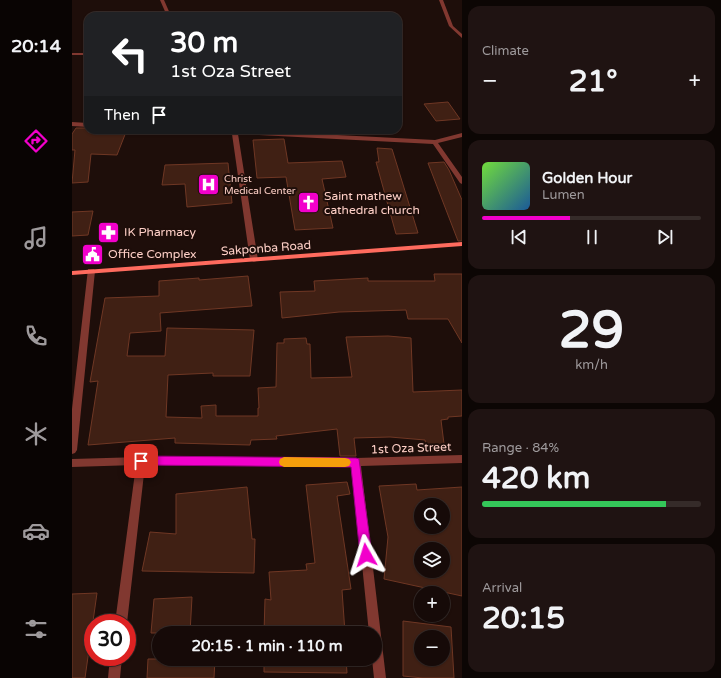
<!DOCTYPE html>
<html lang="en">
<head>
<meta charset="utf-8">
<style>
	:root { --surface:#160a08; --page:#1f1312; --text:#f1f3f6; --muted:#9e9a9c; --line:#352b29; --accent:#f200cb }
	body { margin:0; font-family:"Varela Round",sans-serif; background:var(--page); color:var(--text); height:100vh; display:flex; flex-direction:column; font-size:15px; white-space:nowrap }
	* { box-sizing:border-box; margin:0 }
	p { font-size:13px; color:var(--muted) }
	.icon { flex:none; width:22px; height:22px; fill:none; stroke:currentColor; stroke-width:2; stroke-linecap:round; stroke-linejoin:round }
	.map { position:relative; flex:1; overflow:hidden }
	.drawer { display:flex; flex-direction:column; gap:6px; padding:6px; background:#0c0604; width:259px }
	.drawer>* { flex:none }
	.guide { position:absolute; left:12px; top:12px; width:318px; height:122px; border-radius:12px; box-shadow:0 1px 3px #0004,0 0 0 1px var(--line); background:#202124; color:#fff; overflow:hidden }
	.buttons { position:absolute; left:342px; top:498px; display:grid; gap:8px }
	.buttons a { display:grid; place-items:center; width:36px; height:36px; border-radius:50%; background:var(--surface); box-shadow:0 1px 3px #0004,0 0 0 1px var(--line); font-size:20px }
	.speed { position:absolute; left:12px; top:614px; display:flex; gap:8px; font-size:20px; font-weight:700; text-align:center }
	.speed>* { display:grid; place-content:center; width:52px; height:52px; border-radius:50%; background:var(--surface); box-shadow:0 1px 3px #0004,0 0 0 1px var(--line); line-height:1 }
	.speed .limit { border:6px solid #d22; background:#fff; color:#111 }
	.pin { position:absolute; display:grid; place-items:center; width:34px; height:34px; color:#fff; margin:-17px; border-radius:8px; box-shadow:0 2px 6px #0006 }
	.me { position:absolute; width:44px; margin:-22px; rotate:354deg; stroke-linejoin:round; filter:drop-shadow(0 0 3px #0008) }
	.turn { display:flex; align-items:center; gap:14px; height:84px; padding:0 20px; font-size:18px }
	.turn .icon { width:52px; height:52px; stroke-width:2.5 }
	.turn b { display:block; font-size:28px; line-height:34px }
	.then { display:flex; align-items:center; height:38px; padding:0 20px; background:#0003; gap:8px; font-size:15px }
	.big { font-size:30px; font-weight:700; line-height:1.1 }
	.drawer .widget { flex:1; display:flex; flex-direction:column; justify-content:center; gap:6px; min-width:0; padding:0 14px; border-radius:12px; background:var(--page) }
	.drawer .dial { align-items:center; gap:0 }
	.dial b { font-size:52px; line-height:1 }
	.song { display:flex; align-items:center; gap:12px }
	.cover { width:48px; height:48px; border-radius:6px; background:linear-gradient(135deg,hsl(100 70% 55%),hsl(210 70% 35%)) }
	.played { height:4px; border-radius:2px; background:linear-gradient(90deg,var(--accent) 40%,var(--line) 40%) }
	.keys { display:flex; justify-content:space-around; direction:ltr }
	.heat { display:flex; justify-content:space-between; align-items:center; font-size:22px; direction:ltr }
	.charge { height:6px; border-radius:3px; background:linear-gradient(90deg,#34c759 84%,var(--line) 0) }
	.trip { position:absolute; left:80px; top:626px; width:230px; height:40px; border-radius:20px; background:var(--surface); box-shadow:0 1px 3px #0004,0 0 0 1px var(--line); font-weight:700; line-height:40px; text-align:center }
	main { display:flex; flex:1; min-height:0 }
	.menu { display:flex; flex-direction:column; width:72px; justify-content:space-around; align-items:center; background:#090403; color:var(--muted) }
	.menu .icon { width:28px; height:28px }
	.menu .selected { color:var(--accent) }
	.menu b { font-size:18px; color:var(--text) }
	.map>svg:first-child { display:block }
	.building { fill:#402014; stroke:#6f3724; fill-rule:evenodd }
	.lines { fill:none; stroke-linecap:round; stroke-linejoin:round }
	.minor { fill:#813830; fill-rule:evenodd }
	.secondary { fill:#ff6b5e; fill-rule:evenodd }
	.route { fill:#f200cb; stroke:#9d0084 }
	.slow { fill:#f59e0b }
	.labels { text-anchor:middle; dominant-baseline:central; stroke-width:4; stroke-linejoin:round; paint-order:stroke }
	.far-poi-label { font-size:10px; fill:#ffd0c7; stroke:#1e0e0a; text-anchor:start }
	.poi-label { font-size:12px; fill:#ffd0c7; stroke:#1e0e0a; text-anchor:start }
	.street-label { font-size:12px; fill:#ffd0c7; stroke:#1e0e0a }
</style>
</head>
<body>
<main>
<nav class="menu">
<b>20:14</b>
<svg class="icon selected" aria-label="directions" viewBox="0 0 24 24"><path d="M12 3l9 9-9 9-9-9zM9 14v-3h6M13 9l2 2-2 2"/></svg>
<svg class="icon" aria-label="music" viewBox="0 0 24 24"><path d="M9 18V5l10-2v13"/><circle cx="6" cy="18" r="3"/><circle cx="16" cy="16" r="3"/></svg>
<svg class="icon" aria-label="phone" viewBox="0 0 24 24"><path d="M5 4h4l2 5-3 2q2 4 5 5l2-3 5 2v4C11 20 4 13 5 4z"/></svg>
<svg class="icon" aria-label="climate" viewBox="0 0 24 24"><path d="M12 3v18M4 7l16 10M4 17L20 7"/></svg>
<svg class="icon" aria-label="car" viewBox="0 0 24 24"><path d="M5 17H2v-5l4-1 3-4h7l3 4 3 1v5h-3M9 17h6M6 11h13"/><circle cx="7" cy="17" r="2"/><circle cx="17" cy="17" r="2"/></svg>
<svg class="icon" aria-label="filters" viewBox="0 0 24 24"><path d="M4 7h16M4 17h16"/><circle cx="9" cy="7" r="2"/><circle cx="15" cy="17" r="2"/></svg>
</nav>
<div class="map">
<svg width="390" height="678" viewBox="0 0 390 678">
	<rect width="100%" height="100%" fill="#1e0e0a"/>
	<path class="building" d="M376 102 388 119 364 121 352 104Z
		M4 128H16V132H54L45 155 19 154 16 182 0 183 3 150H0V134Z
		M212 139 216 163 270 161 274 177 250 179 261 228 223 230 214 177 185 178 181 140Z
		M305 148 320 149 346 233 324 234 304 162H307Z
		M372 162 377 170 390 200V241H386L356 163Z
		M156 163 160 203 115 207 113 184 90 185 93 165Z
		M21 211 16 235 0 236V212Z
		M362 274H390V343L376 319H336L334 310 267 312 210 318 208 292 243 291 242 281 296 278V281H363Z
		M176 276 180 306 88 313 89 331 58 333 55 356H93L95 328 182 330 178 376H141V373L96 375 94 417 130 418 129 406 144 405V416H186V408H187L186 388 204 387 205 343H212V339L234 338 235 344H238L239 378 280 377 274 337 316 336 339 338 341 392 390 390V416L376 417V419L369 420 373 452 355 451 353 440 318 437 282 438 284 456H268L265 429 204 436 205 439 179 440 178 445 103 443V438L16 445 26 381 18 382 33 298 87 296V281L127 278V280Z
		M275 482 278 494 265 496 279 589 270 590 273 633H192L193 599 199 600 197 572 235 570 234 564 243 563 234 485Z
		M344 484 345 490 390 487V596L312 579 316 537 307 486ZM349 505H371V527H349ZM349 549H371V571H349Z
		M175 487 180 539H183L182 573 70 571 78 532 104 534V494Z
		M25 593 13 678H0V594Z
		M120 597 118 633H79L82 599Z
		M331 621 379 627 382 678H351L331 676ZM349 637H371V659H349Z
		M76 659H143L142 678H75Z
		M192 659H274L275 673 192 672Z"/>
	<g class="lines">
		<path class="minor" d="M88 0H92L99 16H95Z
			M367 0H371L381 26 390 34V38L377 26Z
			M0 53H16V55H0Z
			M0 122 16 123V127L0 126Z
			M106 130H165L363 140 390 133V137L366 143 390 177V184L388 183 361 144 166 134 186 260 182 262 178 260 160 134 109 132Z
			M16 269H22L23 271 5 450 3 453 0 454V409Z
			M390 455V463L289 466 314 678H302L300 659H303V633H297L280 466 73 465 55 623H43L64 465 0 467V459L69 457 284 458Z
			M38 657H50L48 678H36Z"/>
		<path class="secondary" d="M390 242V246L0 275V271Z"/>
	</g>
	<path class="route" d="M69 456 284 458 287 459 300 555 298 559 294 561 290 559 288 555 279 467 69 465 66 464 64 461 66 457Z"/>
	<path class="slow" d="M212 457 273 458 277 459 279 462 277 466 273 467H212L208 465 207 462 208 459Z"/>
	<defs>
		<symbol id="hospital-square" viewBox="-11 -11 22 22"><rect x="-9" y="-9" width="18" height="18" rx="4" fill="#f200cb" stroke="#1e0e0a"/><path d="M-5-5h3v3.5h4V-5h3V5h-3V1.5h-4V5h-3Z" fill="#fff"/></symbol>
		<symbol id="church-square" viewBox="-11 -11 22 22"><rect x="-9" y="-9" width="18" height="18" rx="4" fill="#f200cb" stroke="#1e0e0a"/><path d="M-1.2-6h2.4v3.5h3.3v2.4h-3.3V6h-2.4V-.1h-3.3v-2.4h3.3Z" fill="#fff"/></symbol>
		<symbol id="pharmacy-square" viewBox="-11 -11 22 22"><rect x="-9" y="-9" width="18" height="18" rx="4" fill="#f200cb" stroke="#1e0e0a"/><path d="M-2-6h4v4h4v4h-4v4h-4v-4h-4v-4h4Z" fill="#fff"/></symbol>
		<symbol id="civic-square" viewBox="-11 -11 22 22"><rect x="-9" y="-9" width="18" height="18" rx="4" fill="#f200cb" stroke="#1e0e0a"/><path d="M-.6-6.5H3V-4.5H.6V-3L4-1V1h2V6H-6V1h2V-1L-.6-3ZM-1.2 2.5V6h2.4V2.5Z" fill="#fff"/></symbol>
	</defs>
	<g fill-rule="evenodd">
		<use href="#hospital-square" x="124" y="172" width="25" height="25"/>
		<use href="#church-square" x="224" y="190" width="25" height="25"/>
		<use href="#pharmacy-square" x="24" y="220" width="25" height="25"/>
		<use href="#civic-square" x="8" y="242" width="25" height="25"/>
	</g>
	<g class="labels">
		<g class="far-poi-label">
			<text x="152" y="179">Christ<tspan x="152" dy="12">Medical Center</tspan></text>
		</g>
		<g class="poi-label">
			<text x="252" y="196">Saint mathew<tspan x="252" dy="14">cathedral church</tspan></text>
			<text x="52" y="232">IK Pharmacy</text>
			<text x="36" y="254">Office Complex</text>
		</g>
		<g class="street-label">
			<text transform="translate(194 248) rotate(-4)">Sakponba Road</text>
			<text transform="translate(339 448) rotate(-2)">1st Oza Street</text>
		</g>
	</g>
</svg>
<div class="buttons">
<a><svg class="icon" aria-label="search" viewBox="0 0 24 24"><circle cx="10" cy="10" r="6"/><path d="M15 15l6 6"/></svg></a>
<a><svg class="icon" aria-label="layers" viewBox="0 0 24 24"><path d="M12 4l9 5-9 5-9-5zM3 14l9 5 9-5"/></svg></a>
<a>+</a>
<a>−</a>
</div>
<div class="speed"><div class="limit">30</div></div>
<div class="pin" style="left:69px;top:461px;background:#d93025"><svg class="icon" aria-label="arrive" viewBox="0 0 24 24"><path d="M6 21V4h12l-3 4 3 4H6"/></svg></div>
<svg class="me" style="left:294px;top:555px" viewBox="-20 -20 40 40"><path d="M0-17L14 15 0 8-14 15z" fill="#f200cb" stroke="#fff" stroke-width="4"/></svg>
<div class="trip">20:15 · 1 min · 110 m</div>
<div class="guide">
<div class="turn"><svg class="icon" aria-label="left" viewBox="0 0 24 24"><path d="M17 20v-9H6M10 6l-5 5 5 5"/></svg><div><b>30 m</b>1st Oza Street</div></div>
<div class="then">Then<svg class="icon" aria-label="arrive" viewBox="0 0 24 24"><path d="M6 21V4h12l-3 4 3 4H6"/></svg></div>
</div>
</div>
<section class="drawer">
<div class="widget"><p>Climate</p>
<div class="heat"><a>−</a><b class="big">21°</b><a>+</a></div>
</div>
<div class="widget">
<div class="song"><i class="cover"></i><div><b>Golden Hour</b><p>Lumen</p></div></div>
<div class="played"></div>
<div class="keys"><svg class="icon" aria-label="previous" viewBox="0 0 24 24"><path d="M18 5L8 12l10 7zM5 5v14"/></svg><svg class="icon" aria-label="pause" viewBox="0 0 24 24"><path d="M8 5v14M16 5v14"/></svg><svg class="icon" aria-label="next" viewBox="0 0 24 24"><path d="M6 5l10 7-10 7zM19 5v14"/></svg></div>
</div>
<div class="widget dial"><b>29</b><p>km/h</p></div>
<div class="widget"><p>Range · 84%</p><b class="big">420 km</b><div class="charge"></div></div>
<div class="widget"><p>Arrival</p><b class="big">20:15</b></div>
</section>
</main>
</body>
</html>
